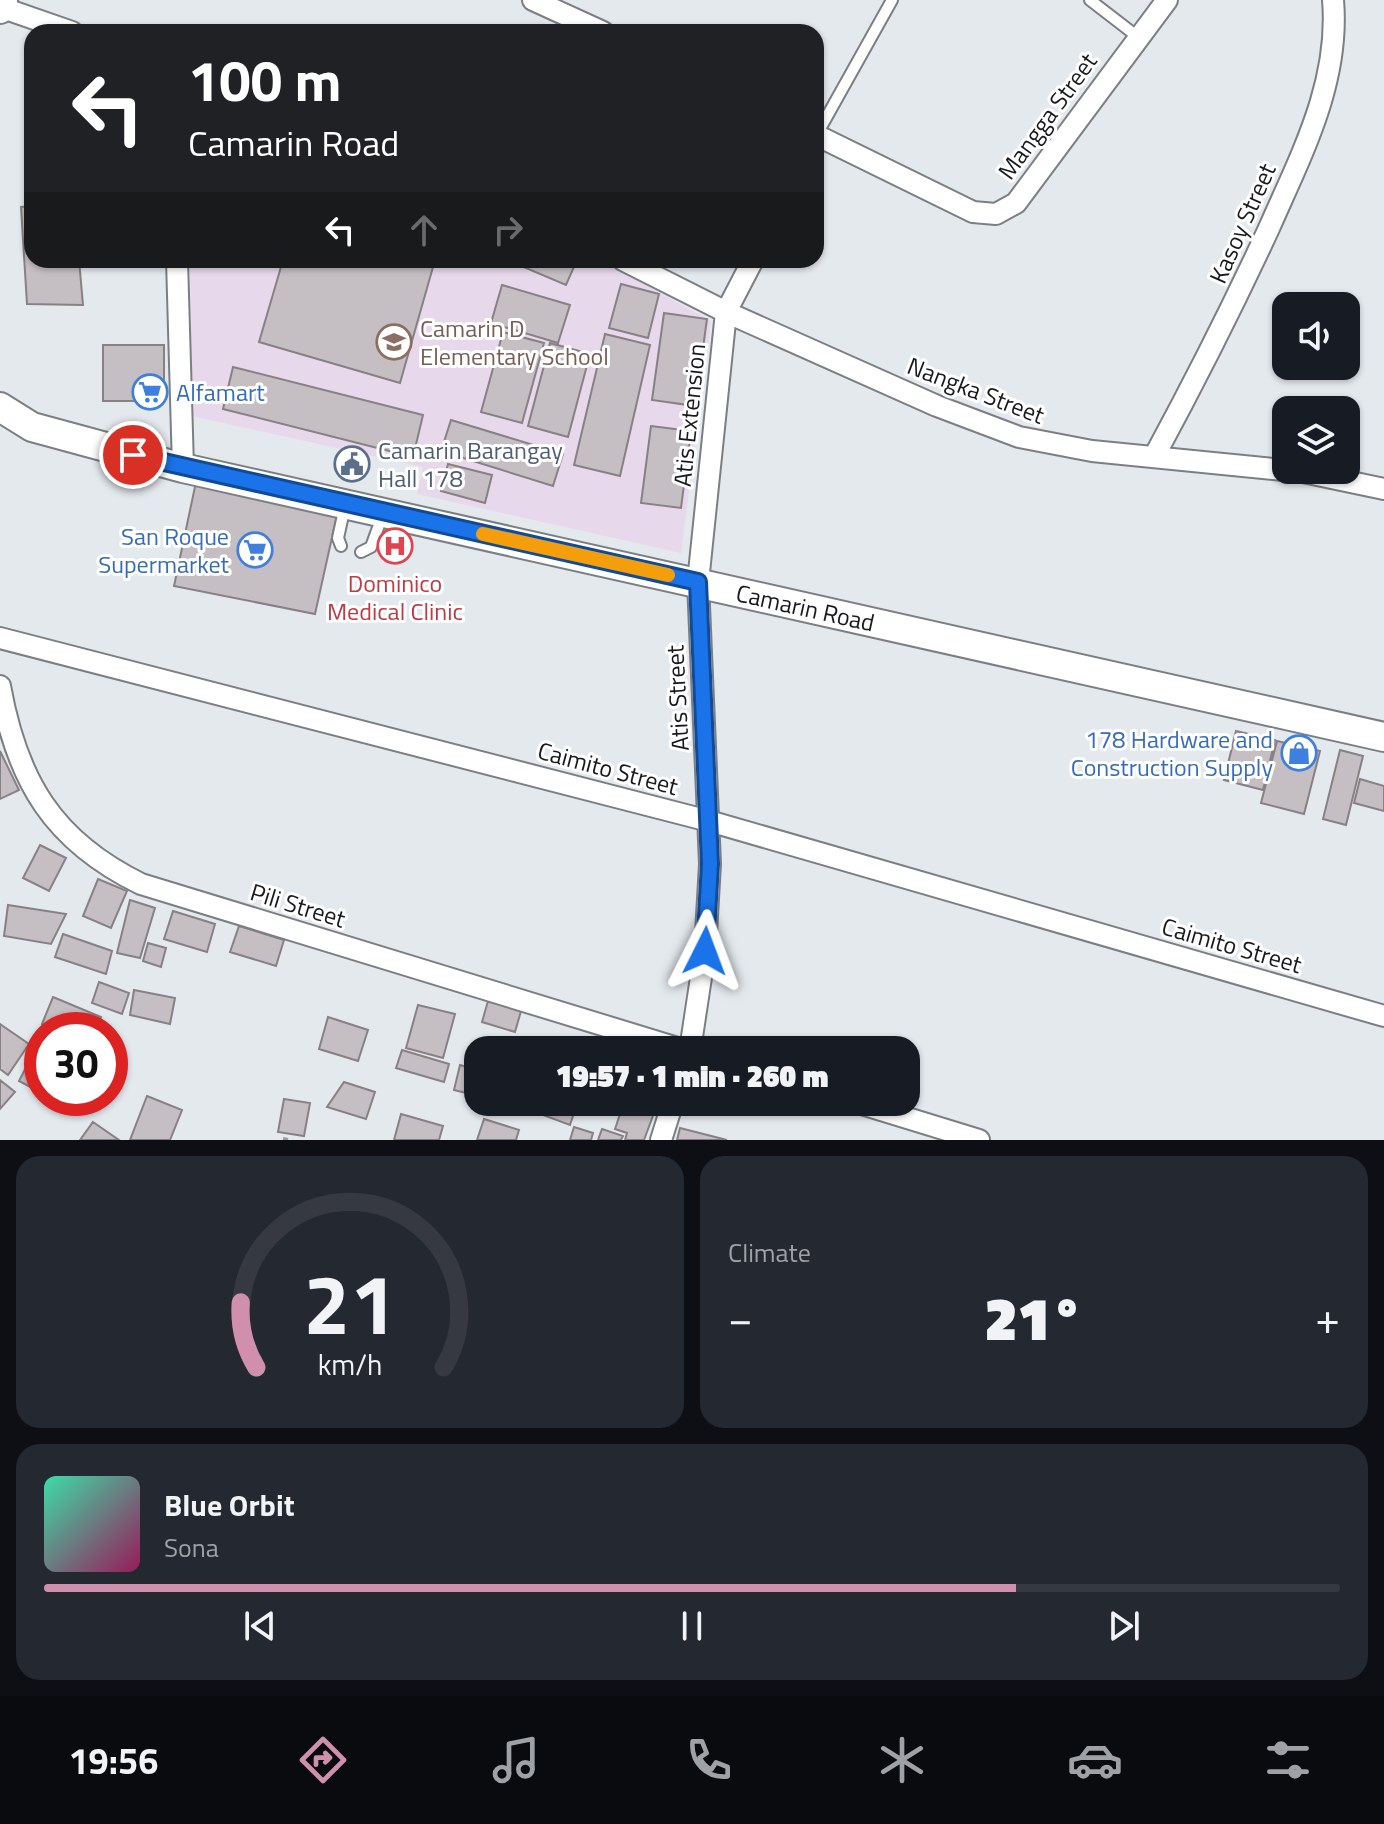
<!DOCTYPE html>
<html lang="en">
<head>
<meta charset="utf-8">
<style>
	:root { --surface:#171b24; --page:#242831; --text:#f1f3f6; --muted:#9ea1a6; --line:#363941; --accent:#cf8fad }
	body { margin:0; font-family:"Titillium Web",sans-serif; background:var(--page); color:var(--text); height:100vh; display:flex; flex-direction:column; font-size:30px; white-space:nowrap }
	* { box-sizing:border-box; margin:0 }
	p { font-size:26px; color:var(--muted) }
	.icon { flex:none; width:44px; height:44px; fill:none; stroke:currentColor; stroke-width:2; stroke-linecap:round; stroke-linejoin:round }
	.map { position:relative; height:1140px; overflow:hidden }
	.sheet { display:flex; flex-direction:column; gap:16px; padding:16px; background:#0d0f14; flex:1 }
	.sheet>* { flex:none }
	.guide { position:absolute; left:24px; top:24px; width:800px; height:244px; border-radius:24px; box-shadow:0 2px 6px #0004; background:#202124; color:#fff; overflow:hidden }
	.buttons { position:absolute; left:1272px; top:292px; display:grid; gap:16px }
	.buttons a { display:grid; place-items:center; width:88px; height:88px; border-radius:16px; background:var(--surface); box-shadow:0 2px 6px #0004; font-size:40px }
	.speed { position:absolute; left:24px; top:1012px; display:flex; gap:16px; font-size:40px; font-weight:700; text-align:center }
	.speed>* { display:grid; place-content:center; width:104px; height:104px; border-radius:50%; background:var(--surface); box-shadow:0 2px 6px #0004; line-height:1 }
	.speed .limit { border:12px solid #d22; background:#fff; color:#111 }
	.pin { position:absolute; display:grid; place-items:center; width:68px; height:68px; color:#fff; margin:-34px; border:4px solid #fff; border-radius:50%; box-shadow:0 2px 8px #0007 }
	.me { position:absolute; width:88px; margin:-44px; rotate:3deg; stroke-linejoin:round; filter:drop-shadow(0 0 6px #0008) }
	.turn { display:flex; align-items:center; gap:28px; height:168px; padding:0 32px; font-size:36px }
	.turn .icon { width:104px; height:104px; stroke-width:2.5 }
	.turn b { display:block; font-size:56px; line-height:68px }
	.lanes { display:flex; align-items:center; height:76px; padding:0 32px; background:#0003; justify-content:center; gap:40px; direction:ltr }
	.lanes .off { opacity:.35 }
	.big { font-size:60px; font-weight:800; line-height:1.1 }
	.sheet .tile { flex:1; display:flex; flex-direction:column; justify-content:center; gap:12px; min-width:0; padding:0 28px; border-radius:24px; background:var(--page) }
	.sheet .dial { align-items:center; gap:0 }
	.dial svg { height:208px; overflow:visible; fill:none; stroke:var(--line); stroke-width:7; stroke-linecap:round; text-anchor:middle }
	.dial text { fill:var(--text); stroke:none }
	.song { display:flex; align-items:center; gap:24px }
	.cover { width:96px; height:96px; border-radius:12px; background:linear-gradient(135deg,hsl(160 70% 55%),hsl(330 70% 35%)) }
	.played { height:8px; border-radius:4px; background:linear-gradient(90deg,var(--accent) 75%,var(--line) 75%) }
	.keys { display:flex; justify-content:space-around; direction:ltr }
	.heat { display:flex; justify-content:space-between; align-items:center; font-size:44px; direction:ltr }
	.sheet .tiles { flex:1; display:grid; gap:16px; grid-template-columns:1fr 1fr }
	.tile:last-child { grid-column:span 2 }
	.trip { position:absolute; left:464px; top:1036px; width:456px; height:80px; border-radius:24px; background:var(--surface); box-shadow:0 2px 6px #0004; font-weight:800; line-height:80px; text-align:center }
	.menu { display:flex; height:128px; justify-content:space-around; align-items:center; background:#090b0e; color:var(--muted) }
	.menu .icon { width:56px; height:56px }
	.menu .active { color:var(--accent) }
	.menu b { font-size:36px; color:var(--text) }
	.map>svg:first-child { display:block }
	.education { fill:#e8d8eb }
	.building { fill:#c5bfc3; stroke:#878185; stroke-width:2 }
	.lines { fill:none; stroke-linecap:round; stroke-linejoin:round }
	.lane-casing { stroke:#7b7f84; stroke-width:14 }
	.street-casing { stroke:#7b7f84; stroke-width:24 }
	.secondary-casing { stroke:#7b7f84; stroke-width:32 }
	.path { stroke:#979a9e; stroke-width:4; stroke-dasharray:8 4; stroke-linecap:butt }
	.lane { stroke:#fff; stroke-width:10 }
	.street { stroke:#fff; stroke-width:20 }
	.secondary { stroke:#fff; stroke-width:28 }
	.route-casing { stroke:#114b97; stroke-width:20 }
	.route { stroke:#1a73e8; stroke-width:14 }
	.slow { stroke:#f59e0b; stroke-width:14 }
	.labels { text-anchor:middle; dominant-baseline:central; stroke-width:6; stroke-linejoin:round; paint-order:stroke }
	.street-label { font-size:24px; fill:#17191b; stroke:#fff }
	.education-label { font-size:24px; fill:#785e54; stroke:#fff; text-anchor:start }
	.shop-label { font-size:24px; fill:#366cbe; stroke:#fff; text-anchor:end }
	.service-label { font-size:24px; fill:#4e5e75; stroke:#fff; text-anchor:start }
	.health-label { font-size:24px; fill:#be3a42; stroke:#fff }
</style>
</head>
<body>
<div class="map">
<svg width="1384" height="1140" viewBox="0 0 1384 1140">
	<rect width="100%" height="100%" fill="#e4e9ee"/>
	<path class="education" d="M190 260H600L711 321 681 553 417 494 423 467 192 416Z"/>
	<path class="building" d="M32 206V260H79L83 305 27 304 21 207Z
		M283 260H435L400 383 259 342Z
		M507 260H577L566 285Z
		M621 284 659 294 648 338 609 328Z
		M502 285 570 305 558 343 491 323Z
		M664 313 707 319 695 406 652 400Z
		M503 332 544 343 522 423 481 412Z
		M605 334 650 345 620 476 574 465Z
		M550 343 590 354 568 437 528 426Z
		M103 345H164V401H103Z
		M233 367 423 415 413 457 223 409Z
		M451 420 563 454 553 486 441 451Z
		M651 426 691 431 681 508 641 503Z
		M448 464 492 475 485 503 441 491Z
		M196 482 337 515 315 614 174 586Z
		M1236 731 1275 740 1263 790 1224 780Z
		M1277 741 1320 751 1304 814 1261 803Z
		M1340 750 1363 756 1346 825 1323 819Z
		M0 751 19 790 0 799Z
		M1360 779 1384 786V811L1354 803Z
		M40 845 66 858 49 891 23 878Z
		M98 879 127 891 111 928 83 916Z
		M130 900 155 908 140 958 117 953Z
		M8 905 66 914 51 944 4 936Z
		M173 911 215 924 207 952 164 939Z
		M239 926 284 940 276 966 230 952Z
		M63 934 112 951 106 974 55 957Z
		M148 943 166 948 161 967 143 961Z
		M99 982 129 993 122 1014 92 1003Z
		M134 990 175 998 170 1024 130 1015Z
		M53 997 101 1017 96 1030H57L42 1024Z
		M488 1001 521 1011 515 1032 482 1022Z
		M418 1005 455 1014 443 1058 406 1048Z
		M328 1017 368 1030 358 1061 319 1049Z
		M0 1024 29 1044 8 1075 0 1069Z
		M37 1046 42 1048V1093L19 1081Z
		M402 1050 449 1064 444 1082 396 1068Z
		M460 1065 478 1070V1096L454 1090Z
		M0 1080 15 1092 0 1109Z
		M344 1082 375 1092 366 1119 327 1107Z
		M147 1096 182 1110 170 1140H130Z
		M284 1099 310 1103 304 1136 278 1132Z
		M527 1102H573L577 1104 570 1125 524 1108Z
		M624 1102H658L644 1140H625L627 1133 615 1129Z
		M401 1114 443 1126 439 1140H394Z
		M484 1119 519 1130 516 1140H477Z
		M93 1122 119 1140H80Z
		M574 1127 593 1133 591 1140H570Z
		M680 1128 727 1140H677Z
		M602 1129 623 1136 621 1140H598Z"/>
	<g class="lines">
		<defs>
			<path id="lane" d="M1090 0 1138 37
				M816 136 892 0
				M341 546 338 538 345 506
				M361 552 371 547 383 514"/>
			<path id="street" d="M533 0 603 32
				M0 7 72 32
				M816 135 973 212 996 214 1016 203 1167 0
				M177 260 183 468
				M623 260 726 312 937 406 1019 437 1092 451 1303 472 1384 489
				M1155 455C1196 379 1234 304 1270 226 1302 153 1340 82 1333 0
				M0 638 709 821 1384 1016
				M0 686C17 781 53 841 141 884L684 1050
				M690 1050 705 951 710 864 698 582 726 312 753 260
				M855 1102 979 1140
				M661 1140 673 1102"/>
			<g id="secondary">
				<path d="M0 9 3 0"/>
				<path id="s1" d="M0 407 32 427 183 468 1384 737"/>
			</g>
		</defs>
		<use href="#lane" class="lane-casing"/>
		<use href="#street" class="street-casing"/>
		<use href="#secondary" class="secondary-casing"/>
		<path class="path" d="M283 1139 288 1140"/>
		<use href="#lane" class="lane"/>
		<use href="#street" class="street"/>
		<use href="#secondary" class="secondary"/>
	</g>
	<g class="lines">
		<defs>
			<path id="route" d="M133 455 698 582 710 864 705 951"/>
		</defs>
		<use href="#route" class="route-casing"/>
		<use href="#route" class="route"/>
		<path class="slow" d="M483 534 668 575"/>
	</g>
	<defs>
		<symbol id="school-ring" viewBox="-11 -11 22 22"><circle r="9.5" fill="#fff" stroke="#8d6e63" stroke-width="1.5"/><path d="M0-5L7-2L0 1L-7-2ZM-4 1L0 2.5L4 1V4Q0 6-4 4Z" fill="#8d6e63"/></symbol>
		<symbol id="supermarket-ring" viewBox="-11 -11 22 22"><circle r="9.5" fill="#fff" stroke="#3f7fe0" stroke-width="1.5"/><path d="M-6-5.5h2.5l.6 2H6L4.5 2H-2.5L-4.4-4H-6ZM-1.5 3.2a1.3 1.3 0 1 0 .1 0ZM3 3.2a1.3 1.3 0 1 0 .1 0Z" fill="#3f7fe0"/></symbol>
		<symbol id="civic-ring" viewBox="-11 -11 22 22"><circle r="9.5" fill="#fff" stroke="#5c6f8a" stroke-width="1.5"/><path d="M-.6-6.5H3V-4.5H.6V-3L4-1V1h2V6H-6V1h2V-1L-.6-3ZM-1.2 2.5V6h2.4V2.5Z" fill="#5c6f8a"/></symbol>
		<symbol id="hospital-ring" viewBox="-11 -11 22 22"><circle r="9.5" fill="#fff" stroke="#e0444e" stroke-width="1.5"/><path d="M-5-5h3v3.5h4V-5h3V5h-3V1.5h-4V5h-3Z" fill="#e0444e"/></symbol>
		<symbol id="shop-ring" viewBox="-11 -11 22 22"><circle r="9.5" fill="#fff" stroke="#3f7fe0" stroke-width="1.5"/><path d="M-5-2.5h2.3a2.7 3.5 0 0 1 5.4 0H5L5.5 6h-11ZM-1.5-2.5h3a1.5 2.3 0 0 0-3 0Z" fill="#3f7fe0"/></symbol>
	</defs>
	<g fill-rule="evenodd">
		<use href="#school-ring" x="374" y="322" width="40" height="40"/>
		<use href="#supermarket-ring" x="130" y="372" width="40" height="40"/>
		<use href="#civic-ring" x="332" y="444" width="40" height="40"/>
		<use href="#hospital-ring" x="375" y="526" width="40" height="40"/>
		<use href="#supermarket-ring" x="235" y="530" width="40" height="40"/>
		<use href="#shop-ring" x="1279" y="733" width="40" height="40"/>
	</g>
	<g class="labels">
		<g class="street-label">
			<text transform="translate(1047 116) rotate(-54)">Mangga Street</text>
			<text transform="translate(1242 223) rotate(-66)">Kasoy Street</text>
			<text transform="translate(976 390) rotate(21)">Nangka Street</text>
			<text transform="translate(689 415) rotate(-84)">Atis Extension</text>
			<text stroke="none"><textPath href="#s1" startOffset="832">Camarin Road</textPath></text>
			<text transform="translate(677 698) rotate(-93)">Atis Street</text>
			<text transform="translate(608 768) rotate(15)">Caimito Street</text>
			<text transform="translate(298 905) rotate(17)">Pili Street</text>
			<text transform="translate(1232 945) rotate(16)">Caimito Street</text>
		</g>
		<g class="education-label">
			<text x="420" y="328">Camarin D<tspan x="420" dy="28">Elementary School</tspan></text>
		</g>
		<g class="shop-label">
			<text x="176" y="392" text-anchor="start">Alfamart</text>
			<text x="229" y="536">San Roque<tspan x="229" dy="28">Supermarket</tspan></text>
			<text x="1273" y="739">178 Hardware and<tspan x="1273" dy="28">Construction Supply</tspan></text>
		</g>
		<g class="service-label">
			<text x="378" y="450">Camarin Barangay<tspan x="378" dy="28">Hall 178</tspan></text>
		</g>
		<g class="health-label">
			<text x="395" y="583">Dominico<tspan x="395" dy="28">Medical Clinic</tspan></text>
		</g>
	</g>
</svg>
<div class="buttons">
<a><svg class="icon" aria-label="sound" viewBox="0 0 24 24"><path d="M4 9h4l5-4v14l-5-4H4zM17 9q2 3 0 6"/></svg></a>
<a><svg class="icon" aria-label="layers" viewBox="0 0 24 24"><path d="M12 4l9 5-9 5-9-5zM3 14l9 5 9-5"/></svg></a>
</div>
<div class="speed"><div class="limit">30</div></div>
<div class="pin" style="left:133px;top:455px;background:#d93025"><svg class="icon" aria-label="arrive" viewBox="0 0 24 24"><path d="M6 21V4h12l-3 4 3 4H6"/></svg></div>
<svg class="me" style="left:705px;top:951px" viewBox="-20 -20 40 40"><path d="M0-17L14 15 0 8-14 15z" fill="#1a73e8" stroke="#fff" stroke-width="4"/></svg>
<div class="trip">19:57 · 1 min · 260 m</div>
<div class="guide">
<div class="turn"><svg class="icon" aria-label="left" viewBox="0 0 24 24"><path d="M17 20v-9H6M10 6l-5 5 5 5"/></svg><div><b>100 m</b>Camarin Road</div></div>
<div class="lanes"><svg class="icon" aria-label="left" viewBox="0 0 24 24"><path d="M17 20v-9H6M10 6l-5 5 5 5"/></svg><svg class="icon off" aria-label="ahead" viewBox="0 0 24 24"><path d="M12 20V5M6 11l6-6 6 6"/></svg><svg class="icon off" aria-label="right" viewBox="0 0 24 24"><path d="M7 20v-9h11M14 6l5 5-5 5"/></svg></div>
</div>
</div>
<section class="sheet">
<div class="tiles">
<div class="tile dial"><svg viewBox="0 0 100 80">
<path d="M14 69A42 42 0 1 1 86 69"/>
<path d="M14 69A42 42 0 0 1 8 44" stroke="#cf8fad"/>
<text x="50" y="56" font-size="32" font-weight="700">21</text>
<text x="50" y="72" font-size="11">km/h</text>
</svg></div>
<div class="tile"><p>Climate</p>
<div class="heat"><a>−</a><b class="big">21°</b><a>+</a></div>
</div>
<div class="tile">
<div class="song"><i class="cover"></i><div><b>Blue Orbit</b><p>Sona</p></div></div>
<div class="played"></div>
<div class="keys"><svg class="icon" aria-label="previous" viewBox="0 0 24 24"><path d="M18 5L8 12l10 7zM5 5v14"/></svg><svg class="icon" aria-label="pause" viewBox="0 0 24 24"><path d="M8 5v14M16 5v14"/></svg><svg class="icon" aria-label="next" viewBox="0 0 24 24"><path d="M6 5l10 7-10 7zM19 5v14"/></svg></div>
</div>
</div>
</section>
<nav class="menu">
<b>19:56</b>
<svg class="icon active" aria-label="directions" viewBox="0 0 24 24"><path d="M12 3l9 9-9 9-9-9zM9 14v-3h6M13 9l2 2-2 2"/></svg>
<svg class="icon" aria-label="music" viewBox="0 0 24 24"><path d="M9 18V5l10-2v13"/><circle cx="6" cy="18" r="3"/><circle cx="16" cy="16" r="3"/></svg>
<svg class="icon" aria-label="phone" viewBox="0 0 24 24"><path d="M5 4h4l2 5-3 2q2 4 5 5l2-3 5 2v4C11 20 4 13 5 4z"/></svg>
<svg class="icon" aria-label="climate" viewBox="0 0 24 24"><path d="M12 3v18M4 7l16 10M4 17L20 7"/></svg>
<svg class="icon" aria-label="car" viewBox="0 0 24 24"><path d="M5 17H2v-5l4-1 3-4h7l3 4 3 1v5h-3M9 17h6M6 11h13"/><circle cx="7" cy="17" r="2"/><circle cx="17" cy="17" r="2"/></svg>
<svg class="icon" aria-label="filters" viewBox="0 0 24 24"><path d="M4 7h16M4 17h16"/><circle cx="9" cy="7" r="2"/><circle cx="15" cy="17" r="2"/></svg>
</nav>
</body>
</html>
